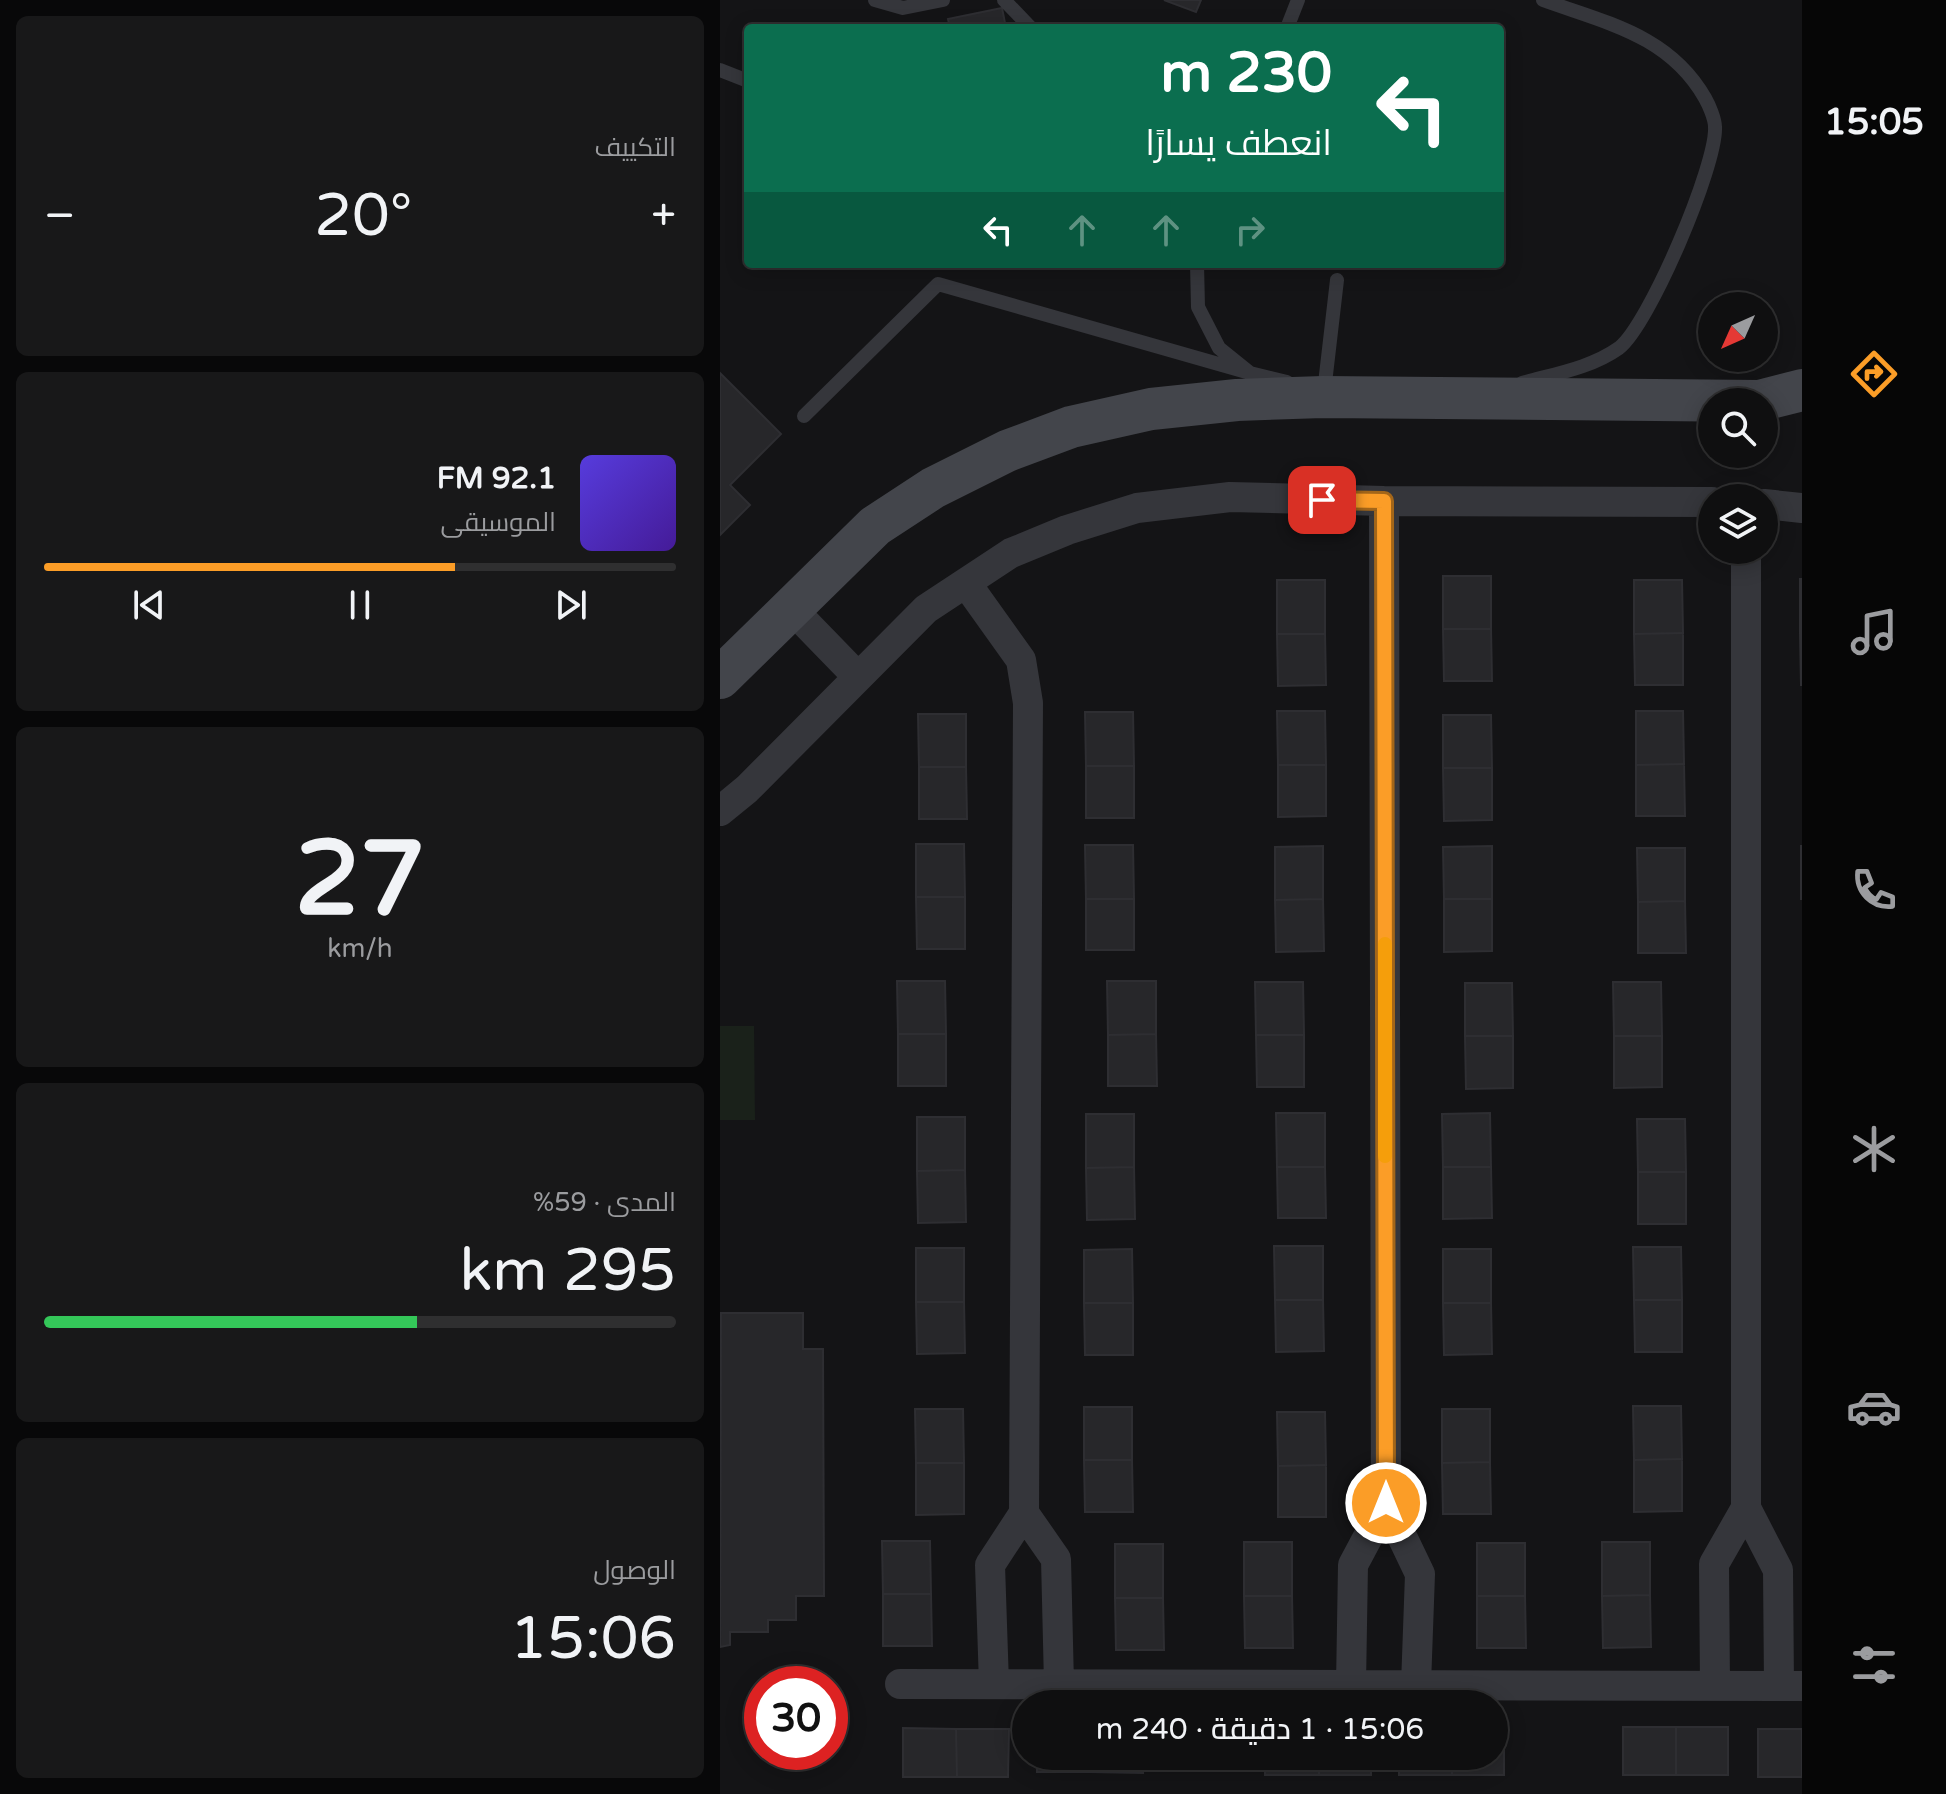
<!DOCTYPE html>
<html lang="ar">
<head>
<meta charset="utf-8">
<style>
	:root { --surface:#0f0f10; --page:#181819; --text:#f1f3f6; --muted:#9b9c9f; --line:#2f2f30; --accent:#fb9d27 }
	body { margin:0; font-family:"Varela Round",Cairo,sans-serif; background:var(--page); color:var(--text); direction:rtl; height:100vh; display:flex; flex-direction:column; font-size:30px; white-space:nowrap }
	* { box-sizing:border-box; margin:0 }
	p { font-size:26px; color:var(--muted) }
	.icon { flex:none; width:44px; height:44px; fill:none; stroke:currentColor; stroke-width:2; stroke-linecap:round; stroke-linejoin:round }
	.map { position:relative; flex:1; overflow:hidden; direction:ltr }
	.details { display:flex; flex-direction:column; gap:16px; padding:16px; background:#080809; width:720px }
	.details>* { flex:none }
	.hud { position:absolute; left:24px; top:24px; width:760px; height:244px; border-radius:8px; box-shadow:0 4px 20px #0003,0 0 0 2px var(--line); direction:rtl; background:#0b6e4f; color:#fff; overflow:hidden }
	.needle { width:52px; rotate:225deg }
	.buttons { position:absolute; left:978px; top:292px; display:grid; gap:16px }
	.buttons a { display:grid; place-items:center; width:80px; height:80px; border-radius:50%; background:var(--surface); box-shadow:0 4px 20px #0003,0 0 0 2px var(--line); font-size:40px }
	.speed { position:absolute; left:24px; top:1666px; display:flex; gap:16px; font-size:40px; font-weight:700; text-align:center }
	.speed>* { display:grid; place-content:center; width:104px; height:104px; border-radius:50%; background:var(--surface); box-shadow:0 4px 20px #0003,0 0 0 2px var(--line); line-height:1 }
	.speed .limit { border:12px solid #d22; background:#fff; color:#111 }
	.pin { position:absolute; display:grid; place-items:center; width:68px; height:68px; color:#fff; margin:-34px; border-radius:16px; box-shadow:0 4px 12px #0006 }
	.me { position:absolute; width:88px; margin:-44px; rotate:0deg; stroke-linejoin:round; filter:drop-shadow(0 0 6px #0008) }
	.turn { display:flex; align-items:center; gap:28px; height:168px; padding:0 40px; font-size:36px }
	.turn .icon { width:104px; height:104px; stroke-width:2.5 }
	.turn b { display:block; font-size:56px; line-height:68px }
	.lanes { display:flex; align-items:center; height:76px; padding:0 40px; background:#0003; justify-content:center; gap:40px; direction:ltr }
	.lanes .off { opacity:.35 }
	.big { font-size:60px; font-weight:600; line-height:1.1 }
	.details .widget { flex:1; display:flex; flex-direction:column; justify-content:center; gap:12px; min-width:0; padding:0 28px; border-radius:12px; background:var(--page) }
	.details .dial { align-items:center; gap:0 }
	.dial b { font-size:104px; line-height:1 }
	.song { display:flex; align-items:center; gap:24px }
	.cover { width:96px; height:96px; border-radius:12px; background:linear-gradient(135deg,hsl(250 70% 55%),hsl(260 70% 35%)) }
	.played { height:8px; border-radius:4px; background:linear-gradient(90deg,var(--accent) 65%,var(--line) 65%) }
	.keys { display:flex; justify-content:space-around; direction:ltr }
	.heat { display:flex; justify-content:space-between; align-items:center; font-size:44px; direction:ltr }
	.charge { height:12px; border-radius:6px; background:linear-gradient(90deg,#34c759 59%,var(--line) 0) }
	.trip { position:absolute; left:292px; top:1690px; width:496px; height:80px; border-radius:40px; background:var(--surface); box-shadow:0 4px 20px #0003,0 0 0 2px var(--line); font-weight:600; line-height:80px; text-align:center; direction:rtl }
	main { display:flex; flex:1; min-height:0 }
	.tab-bar { display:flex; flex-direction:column; width:144px; justify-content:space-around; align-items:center; background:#060606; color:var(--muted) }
	.tab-bar .icon { width:56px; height:56px }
	.tab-bar .current { color:var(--accent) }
	.tab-bar b { font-size:36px; color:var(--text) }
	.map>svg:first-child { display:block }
	.green { fill:#1a211a }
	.building { fill:#27272a; stroke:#2e2e32; stroke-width:2 }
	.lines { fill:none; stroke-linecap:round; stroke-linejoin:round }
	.lane { stroke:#35363b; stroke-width:14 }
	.street { stroke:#35363b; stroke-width:30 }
	.secondary { stroke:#43454b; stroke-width:42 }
	.route-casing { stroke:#a36619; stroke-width:20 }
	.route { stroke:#fb9d27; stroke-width:14 }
	.slow { stroke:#f59e0b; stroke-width:14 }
</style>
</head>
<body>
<main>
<nav class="tab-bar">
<b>15:05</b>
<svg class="icon current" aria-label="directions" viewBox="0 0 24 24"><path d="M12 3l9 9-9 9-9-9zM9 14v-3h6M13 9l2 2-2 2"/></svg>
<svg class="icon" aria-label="music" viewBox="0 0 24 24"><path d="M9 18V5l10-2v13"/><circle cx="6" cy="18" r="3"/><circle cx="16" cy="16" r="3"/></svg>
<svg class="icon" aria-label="phone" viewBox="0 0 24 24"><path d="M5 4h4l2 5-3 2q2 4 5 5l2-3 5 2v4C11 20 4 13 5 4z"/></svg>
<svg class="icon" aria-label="climate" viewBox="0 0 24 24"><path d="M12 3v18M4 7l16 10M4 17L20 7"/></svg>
<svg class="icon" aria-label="car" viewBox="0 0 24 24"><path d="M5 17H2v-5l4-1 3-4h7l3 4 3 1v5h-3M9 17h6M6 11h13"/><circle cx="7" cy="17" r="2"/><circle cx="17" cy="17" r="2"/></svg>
<svg class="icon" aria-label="filters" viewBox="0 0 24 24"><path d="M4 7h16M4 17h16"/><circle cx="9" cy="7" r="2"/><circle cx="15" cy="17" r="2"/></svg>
</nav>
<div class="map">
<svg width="1082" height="1794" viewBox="0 0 1082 1794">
	<rect width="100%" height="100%" fill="#141416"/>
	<path class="green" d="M0 1026H34L35 1120H0Z"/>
	<path class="building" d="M444 0H481L476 12Z
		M282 8 286 28H230L228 19Z
		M0 373 61 434 10 485 30 505 0 535Z
		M723 576H771V629H723Z
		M1080 579H1082V633H1080Z
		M557 580H605V634H557Z
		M914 580H962L963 633 914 634Z
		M723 629H771L772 681H724Z
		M963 633V685H915L914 634Z
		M1080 633H1082V685H1081Z
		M557 634H605L606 685 558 686Z
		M557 711H605L606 765H558Z
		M916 711H963L964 764 916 765Z
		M365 712H413L414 766H366Z
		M198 714H246V767H199Z
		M723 715H771L772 768H723Z
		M964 764 965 816H916V765Z
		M558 765H606V816L558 817Z
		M366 766H414V818H366Z
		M199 767H246L247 819H199Z
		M723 768H772V820L724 821Z
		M196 844H244L245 897H196Z
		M365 845H413L414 899H366Z
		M603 846V899L555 900V847Z
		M772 846V899H724L723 847Z
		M1081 846H1082V899H1081Z
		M917 848H965V901L918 902Z
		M196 897H245V949H197Z
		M366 899H414V950H366Z
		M603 899 604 951 556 952 555 900Z
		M724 899H772V951L724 952Z
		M965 901 966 953H918V902Z
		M177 981H225L226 1034H178Z
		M387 981H436V1034L388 1035Z
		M535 982H583L584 1035H536Z
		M893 982H941L942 1036H894Z
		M745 983H792L793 1036H745Z
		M178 1034H226V1086H178Z
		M436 1034 437 1086H388V1035Z
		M536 1035H584V1087H537Z
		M745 1036H793V1088L746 1089Z
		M894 1036H942V1087L894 1088Z
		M556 1113H605V1167H557Z
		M770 1113 771 1167H723L722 1114Z
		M366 1114H414V1167L366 1168Z
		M197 1117H245V1170L197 1171Z
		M917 1119H965L966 1172H918Z
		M414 1167 415 1219 367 1220 366 1168Z
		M557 1167H605L606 1218H558Z
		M723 1167H771L772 1218 723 1219Z
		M245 1170 246 1222 198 1223 197 1171Z
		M918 1172H966V1224H918Z
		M554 1246H603V1300H555Z
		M913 1247H961L962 1300H914Z
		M196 1248H244V1302H196Z
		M412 1249 413 1303H364V1250Z
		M723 1249H771V1303H723Z
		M555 1300H603L604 1351 556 1352Z
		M914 1300H962V1352H915Z
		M196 1302H244L245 1353 197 1354Z
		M364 1303H413V1355H365Z
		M723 1303H771L772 1354 724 1355Z
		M1 1313H83V1349H103L104 1596H76V1620H48V1632H10V1645L0 1647Z
		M913 1406H961L962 1459 914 1460Z
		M364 1407H412V1460H364Z
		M195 1409H243L244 1463H196Z
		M722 1409H770V1462L722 1463Z
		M557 1412H605L606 1465 558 1466Z
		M962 1459V1511L914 1512V1460Z
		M364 1460H412L413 1512H365Z
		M770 1462 771 1514H723L722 1463Z
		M196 1463H244V1514L196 1515Z
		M606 1465V1517H558V1466Z
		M162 1541H210L211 1594H163Z
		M524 1542H572V1596H524Z
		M882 1542H930V1595L882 1596Z
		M757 1543H805V1596H757Z
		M395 1544H443V1598H395Z
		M163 1594H211L212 1646H163Z
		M930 1595 931 1647 883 1648 882 1596Z
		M524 1596H572L573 1648H525Z
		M757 1596H805L806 1648H757Z
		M395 1598H443L444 1650H396Z
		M774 1727H784V1775H732V1756H774Z
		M903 1727H956V1775H903Z
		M956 1727H1008V1775H956Z
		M183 1728 236 1729 237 1777H183Z
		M236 1729H289L288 1777H237Z
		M1038 1729H1082V1777H1038Z
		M317 1756H371V1772H317Z
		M371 1756H423V1773L371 1772Z
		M545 1756H599V1775H545Z
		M599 1756H651V1775H599Z
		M679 1756H732V1775H679Z"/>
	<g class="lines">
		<path class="lane" d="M155 0 183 8 223 0
			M284 0 311 28
			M567 28 578 0
			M0 70 28 81
			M477 264 478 307 499 348 530 373 567 382
			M802 383C834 374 871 368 899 348 929 325 997 165 995 127 995 119 989 105 985 98 949 35 886 23 823 0
			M604 392 617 280
			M84 416 218 284 530 373"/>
		<path class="street" d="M664 501 666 1503
			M1044 504 1082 508
			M246 583 301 660 308 703 304 1513
			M71 608 138 677
			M0 811 27 789 206 609 291 553 347 530 417 508 510 497 664 501 992 502
			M1026 1508V550
			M180 1684 1082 1686
			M274 1684 270 1565 304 1513 336 1559 339 1684
			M631 1685 633 1565 666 1503 700 1574 696 1685
			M995 1686 994 1564 1026 1508 1058 1570 1059 1686"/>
		<path class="secondary" d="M0 678 155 526 213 488 287 451 351 427 431 409 517 400 603 397 1039 401 1082 390"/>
	</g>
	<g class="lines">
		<defs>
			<path id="route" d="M602 500 664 501 666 1503"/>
		</defs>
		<use href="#route" class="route-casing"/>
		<use href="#route" class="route"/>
		<path class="slow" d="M665 944V1156"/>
	</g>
</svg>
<div class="buttons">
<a><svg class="needle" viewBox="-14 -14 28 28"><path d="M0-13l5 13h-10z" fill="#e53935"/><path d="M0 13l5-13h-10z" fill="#9b9c9f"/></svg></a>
<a><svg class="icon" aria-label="search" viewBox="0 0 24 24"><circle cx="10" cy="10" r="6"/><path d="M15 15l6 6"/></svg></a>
<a><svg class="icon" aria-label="layers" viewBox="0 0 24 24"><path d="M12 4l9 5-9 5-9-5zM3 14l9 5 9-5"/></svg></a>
</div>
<div class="speed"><div class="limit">30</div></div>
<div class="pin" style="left:602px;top:500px;background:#d93025"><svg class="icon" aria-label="arrive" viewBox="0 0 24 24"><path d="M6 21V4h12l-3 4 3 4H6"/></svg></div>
<svg class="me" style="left:666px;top:1503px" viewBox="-20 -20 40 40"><circle r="17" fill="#fb9d27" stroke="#fff" stroke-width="3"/><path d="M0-11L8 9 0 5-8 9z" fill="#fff"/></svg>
<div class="trip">15:06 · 1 دقيقة · 240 m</div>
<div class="hud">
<div class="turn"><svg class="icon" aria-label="left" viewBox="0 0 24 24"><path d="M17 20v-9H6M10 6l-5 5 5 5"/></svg><div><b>230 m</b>انعطف يسارًا</div></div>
<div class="lanes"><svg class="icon" aria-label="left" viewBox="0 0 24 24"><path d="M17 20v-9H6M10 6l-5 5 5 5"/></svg><svg class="icon off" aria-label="ahead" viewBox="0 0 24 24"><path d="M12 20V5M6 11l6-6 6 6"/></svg><svg class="icon off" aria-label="ahead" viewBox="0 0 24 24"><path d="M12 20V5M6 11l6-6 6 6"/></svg><svg class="icon off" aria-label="right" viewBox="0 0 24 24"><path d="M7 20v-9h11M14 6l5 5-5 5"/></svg></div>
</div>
</div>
<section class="details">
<div class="widget"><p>التكييف</p>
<div class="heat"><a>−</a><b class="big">20°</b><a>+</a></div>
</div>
<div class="widget">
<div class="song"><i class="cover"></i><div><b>92.1 FM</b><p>الموسيقى</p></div></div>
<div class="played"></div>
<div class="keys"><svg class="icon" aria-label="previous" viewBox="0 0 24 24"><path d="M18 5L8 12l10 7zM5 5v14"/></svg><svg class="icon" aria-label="pause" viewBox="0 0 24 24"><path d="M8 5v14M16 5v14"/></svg><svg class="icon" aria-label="next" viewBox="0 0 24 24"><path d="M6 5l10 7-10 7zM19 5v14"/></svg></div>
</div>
<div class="widget dial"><b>27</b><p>km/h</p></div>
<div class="widget"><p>المدى · 59%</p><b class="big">295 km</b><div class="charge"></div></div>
<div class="widget"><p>الوصول</p><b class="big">15:06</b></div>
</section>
</main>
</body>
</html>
